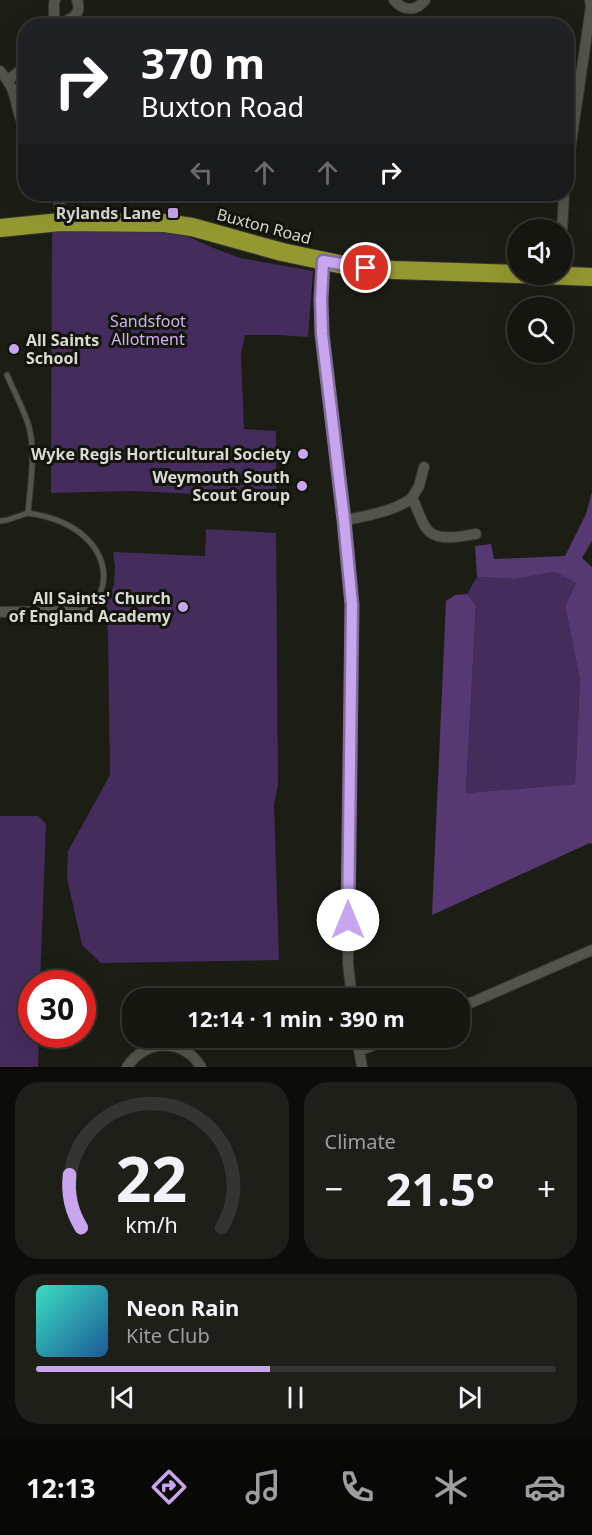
<!DOCTYPE html>
<html lang="en">
<head>
<meta charset="utf-8">
<style>
	:root { --surface:#151610; --page:#1e1f19; --text:#f1f3f6; --muted:#9d9f9f; --line:#343530; --accent:#c8a6ef }
	body { margin:0; font-family:"Noto Sans",sans-serif; background:var(--page); color:var(--text); height:100vh; display:flex; flex-direction:column; font-size:22px; white-space:nowrap }
	* { box-sizing:border-box; margin:0 }
	p { font-size:20px; color:var(--muted) }
	.icon { flex:none; width:33px; height:33px; fill:none; stroke:currentColor; stroke-width:2; stroke-linecap:round; stroke-linejoin:round }
	.map { position:relative; height:1067px; overflow:hidden }
	.sheet { display:flex; flex-direction:column; gap:15px; padding:15px; background:#0c0c09; flex:1 }
	.sheet>* { flex:none }
	.banner { position:absolute; left:18px; top:18px; width:556px; height:183px; border-radius:24px; box-shadow:0 6px 24px #0002,0 0 0 2px var(--line); background:#202124; color:#fff; overflow:hidden }
	.fabs { position:absolute; left:507px; top:219px; display:grid; gap:12px }
	.fabs a { display:grid; place-items:center; width:66px; height:66px; border-radius:50%; background:var(--surface); box-shadow:0 6px 24px #0002,0 0 0 2px var(--line); font-size:30px }
	.speed { position:absolute; left:18px; top:970px; display:flex; gap:12px; font-size:30px; font-weight:700; text-align:center }
	.speed>* { display:grid; place-content:center; width:78px; height:78px; border-radius:50%; background:var(--surface); box-shadow:0 6px 24px #0002,0 0 0 2px var(--line); line-height:1 }
	.speed .limit { border:9px solid #d22; background:#fff; color:#111 }
	.pin { position:absolute; display:grid; place-items:center; width:51px; height:51px; color:#fff; margin:-26px; border:3px solid #fff; border-radius:50%; box-shadow:0 2px 6px #0007 }
	.me { position:absolute; width:66px; margin:-33px; rotate:0deg; stroke-linejoin:round; filter:drop-shadow(0 0 4px #0008) }
	.turn { display:flex; align-items:center; gap:21px; height:126px; padding:0 24px; font-size:27px }
	.turn .icon { width:78px; height:78px; stroke-width:2.5 }
	.turn b { display:block; font-size:42px; line-height:51px }
	.lanes { display:flex; align-items:center; height:57px; padding:0 24px; background:#0003; justify-content:center; gap:30px; direction:ltr }
	.lanes .off { opacity:.35 }
	.big { font-size:45px; font-weight:700; line-height:1.1 }
	.sheet .widget { flex:1; display:flex; flex-direction:column; justify-content:center; gap:9px; min-width:0; padding:0 21px; border-radius:24px; background:var(--page) }
	.sheet .dial { align-items:center; gap:0 }
	.dial svg { height:156px; overflow:visible; fill:none; stroke:var(--line); stroke-width:7; stroke-linecap:round; text-anchor:middle }
	.dial text { fill:var(--text); stroke:none }
	.song { display:flex; align-items:center; gap:18px }
	.cover { width:72px; height:72px; border-radius:9px; background:linear-gradient(135deg,hsl(170 70% 55%),hsl(210 70% 35%)) }
	.played { height:6px; border-radius:3px; background:linear-gradient(90deg,var(--accent) 45%,var(--line) 45%) }
	.keys { display:flex; justify-content:space-around; direction:ltr }
	.heat { display:flex; justify-content:space-between; align-items:center; font-size:33px; direction:ltr }
	.sheet .tiles { flex:1; display:grid; gap:15px; grid-template-columns:1fr 1fr }
	.widget:last-child { grid-column:span 2 }
	.trip { position:absolute; left:122px; top:988px; width:348px; height:60px; border-radius:24px; background:var(--surface); box-shadow:0 6px 24px #0002,0 0 0 2px var(--line); font-weight:700; line-height:60px; text-align:center }
	.dock { display:flex; height:96px; justify-content:space-around; align-items:center; background:#080906; color:var(--muted) }
	.dock .icon { width:42px; height:42px }
	.dock .on { color:var(--accent) }
	.dock b { font-size:27px; color:var(--text) }
	.map>svg:first-child { display:block }
	.green { fill:#442c5d }
	.forest { fill:#563873 }
	.lines { fill:none; stroke-linecap:round; stroke-linejoin:round }
	.lane-casing { stroke:#353531; stroke-width:7 }
	.street-casing { stroke:#353531; stroke-width:12 }
	.highway-casing { stroke:#353531; stroke-width:20 }
	.lane { stroke:#53544b; stroke-width:5 }
	.street { stroke:#53544b; stroke-width:10 }
	.highway { stroke:#939831; stroke-width:18 }
	.route-casing { stroke:#826c9b; stroke-width:15 }
	.route { stroke:#c8a6ef; stroke-width:10 }
	.poi-dot { fill:#c8a6ef; stroke:#13140c; stroke-width:2 }
	.labels { text-anchor:middle; dominant-baseline:central; stroke-width:6; stroke-linejoin:round; paint-order:stroke }
	.poi-label { font-size:16px; font-weight:bold; fill:#d9dad5; stroke:#13140c; text-anchor:end }
	.street-label { font-size:16px; fill:#d9dad5; stroke:#13140c }
	.park-label { font-size:16px; fill:#d1aff7; stroke:#13140c }
</style>
</head>
<body>
<div class="map">
<svg width="592" height="1067" viewBox="0 0 592 1067">
	<rect width="100%" height="100%" fill="#1c1d15"/>
	<path class="green" d="M176 231 216 249 240 258 313 271 308 337 279 335H245L241 354 244 429 276 431V498L134 491 51 493 52 232Z
		M206 529 276 533 278 786 274 804 279 960 101 963 82 945 67 878 68 851 110 775 108 637 106 602 114 585 115 567 113 552 205 556Z
		M555 572 576 583 565 606 580 680 575 784 466 793 476 605 467 594 477 577 515 579Z
		M0 816H38L46 824 40 984H32V1035H39L38 1067H0Z"/>
	<path class="forest" d="M592 492V541L582 558 592 567V844L590 843 432 915 446 601 455 595 467 594 476 605 466 793 575 784 580 680 565 606 576 583 555 572 515 579 477 577 475 546 491 544 494 559 565 556 586 514Z"/>
	<g class="lines">
		<defs>
			<path id="lane" d="M7 375C14 392 24 409 29 427 36 453 30 487 28 513 49 516 71 523 87 539 92 544 97 551 100 558 109 580 101 610 74 611
				M0 521 7 520 28 513"/>
			<path id="street" d="M394 0C403 11 416 12 425 0
				M54 26V4L55 0
				M57 26C69 19 83 16 77 0
				M0 71C5 77 11 84 13 92 18 104 17 117 26 129
				M8 80 26 66
				M567 171 591 6 590 0
				M59 194 60 222
				M562 230 564 194
				M323 261 321 300 322 335 344 521 351 594 348 964 352 999
				M424 467 419 486 412 498C417 507 420 519 426 528 436 543 461 536 476 534
				M344 521C366 515 394 512 412 498
				M0 612 74 611
				M459 1008 592 950
				M357 1038 362 1067
				M359 1051 390 1038
				M127 1067C145 1039 184 1038 201 1067"/>
			<path id="highway" d="M0 228 60 222 165 223 192 227 282 252 353 267 394 270 518 274
				M519 274 592 277"/>
		</defs>
		<use href="#lane" class="lane-casing"/>
		<use href="#street" class="street-casing"/>
		<use href="#highway" class="highway-casing"/>
		<use href="#lane" class="lane"/>
		<use href="#street" class="street"/>
		<use href="#highway" class="highway"/>
	</g>
	<g class="lines">
		<defs>
			<path id="route" d="M348 920 352 605 344 520 322 334 321 300 323 261 366 268"/>
		</defs>
		<use href="#route" class="route-casing"/>
		<use href="#route" class="route"/>
	</g>
	<g class="poi-dot">
		<rect x="167" y="207" width="12" height="12" rx="3"/>
		<circle cx="14" cy="349" r="6"/>
		<circle cx="303" cy="454" r="6"/>
		<circle cx="302" cy="486" r="6"/>
		<circle cx="183" cy="607" r="6"/>
	</g>
	<g class="labels">
		<g class="poi-label">
			<text x="161" y="213">Rylands Lane</text>
			<text x="26" y="340" text-anchor="start">All Saints<tspan x="26" dy="18">School</tspan></text>
			<text x="291" y="454">Wyke Regis Horticultural Society</text>
			<text x="290" y="477">Weymouth South<tspan x="290" dy="18">Scout Group</tspan></text>
			<text x="171" y="598">All Saints' Church<tspan x="171" dy="18">of England Academy</tspan></text>
		</g>
		<g class="street-label">
			<text transform="translate(264 226) rotate(15)">Buxton Road</text>
		</g>
		<g class="park-label">
			<text x="148" y="321">Sandsfoot<tspan x="148" dy="18">Allotment</tspan></text>
		</g>
	</g>
</svg>
<div class="fabs">
<a><svg class="icon" aria-label="sound" viewBox="0 0 24 24"><path d="M4 9h4l5-4v14l-5-4H4zM17 9q2 3 0 6"/></svg></a>
<a><svg class="icon" aria-label="search" viewBox="0 0 24 24"><circle cx="10" cy="10" r="6"/><path d="M15 15l6 6"/></svg></a>
</div>
<div class="speed"><div class="limit">30</div></div>
<div class="pin" style="left:366px;top:268px;background:#d93025"><svg class="icon" aria-label="arrive" viewBox="0 0 24 24"><path d="M6 21V4h12l-3 4 3 4H6"/></svg></div>
<svg class="me" style="left:348px;top:920px" viewBox="-20 -20 40 40"><circle r="19" fill="#fff"/><path d="M0-13L10 11 0 6-10 11z" fill="#c8a6ef"/></svg>
<div class="trip">12:14 · 1 min · 390 m</div>
<div class="banner">
<div class="turn"><svg class="icon" aria-label="right" viewBox="0 0 24 24"><path d="M7 20v-9h11M14 6l5 5-5 5"/></svg><div><b>370 m</b>Buxton Road</div></div>
<div class="lanes"><svg class="icon off" aria-label="left" viewBox="0 0 24 24"><path d="M17 20v-9H6M10 6l-5 5 5 5"/></svg><svg class="icon off" aria-label="ahead" viewBox="0 0 24 24"><path d="M12 20V5M6 11l6-6 6 6"/></svg><svg class="icon off" aria-label="ahead" viewBox="0 0 24 24"><path d="M12 20V5M6 11l6-6 6 6"/></svg><svg class="icon" aria-label="right" viewBox="0 0 24 24"><path d="M7 20v-9h11M14 6l5 5-5 5"/></svg></div>
</div>
</div>
<section class="sheet">
<div class="tiles">
<div class="widget dial"><svg viewBox="0 0 100 80">
<path d="M14 69A42 42 0 1 1 86 69"/>
<path d="M14 69A42 42 0 0 1 8 42" stroke="#c8a6ef"/>
<text x="50" y="56" font-size="32" font-weight="700">22</text>
<text x="50" y="72" font-size="11">km/h</text>
</svg></div>
<div class="widget"><p>Climate</p>
<div class="heat"><a>−</a><b class="big">21.5°</b><a>+</a></div>
</div>
<div class="widget">
<div class="song"><i class="cover"></i><div><b>Neon Rain</b><p>Kite Club</p></div></div>
<div class="played"></div>
<div class="keys"><svg class="icon" aria-label="previous" viewBox="0 0 24 24"><path d="M18 5L8 12l10 7zM5 5v14"/></svg><svg class="icon" aria-label="pause" viewBox="0 0 24 24"><path d="M8 5v14M16 5v14"/></svg><svg class="icon" aria-label="next" viewBox="0 0 24 24"><path d="M6 5l10 7-10 7zM19 5v14"/></svg></div>
</div>
</div>
</section>
<nav class="dock">
<b>12:13</b>
<svg class="icon on" aria-label="directions" viewBox="0 0 24 24"><path d="M12 3l9 9-9 9-9-9zM9 14v-3h6M13 9l2 2-2 2"/></svg>
<svg class="icon" aria-label="music" viewBox="0 0 24 24"><path d="M9 18V5l10-2v13"/><circle cx="6" cy="18" r="3"/><circle cx="16" cy="16" r="3"/></svg>
<svg class="icon" aria-label="phone" viewBox="0 0 24 24"><path d="M5 4h4l2 5-3 2q2 4 5 5l2-3 5 2v4C11 20 4 13 5 4z"/></svg>
<svg class="icon" aria-label="climate" viewBox="0 0 24 24"><path d="M12 3v18M4 7l16 10M4 17L20 7"/></svg>
<svg class="icon" aria-label="car" viewBox="0 0 24 24"><path d="M5 17H2v-5l4-1 3-4h7l3 4 3 1v5h-3M9 17h6M6 11h13"/><circle cx="7" cy="17" r="2"/><circle cx="17" cy="17" r="2"/></svg>
</nav>
</body>
</html>
